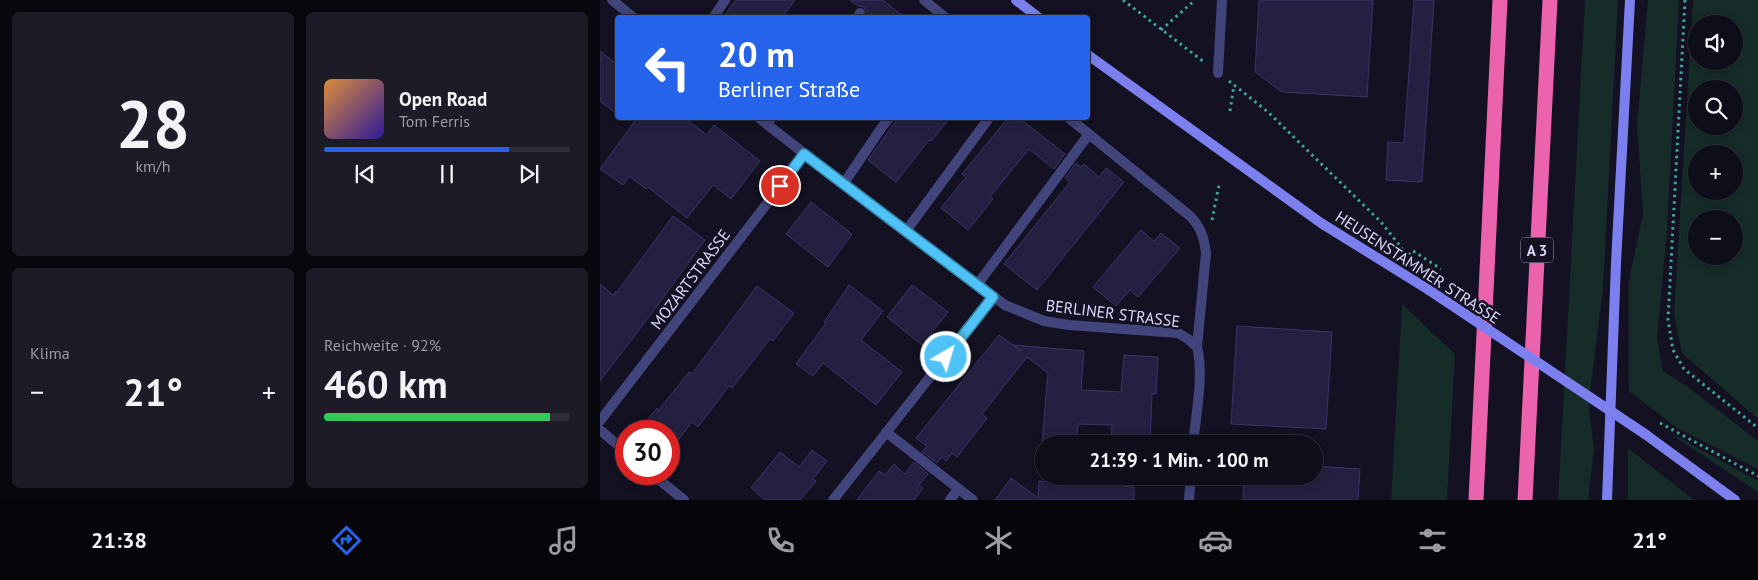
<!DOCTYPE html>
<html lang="de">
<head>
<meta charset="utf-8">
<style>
	:root { --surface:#0e0d1a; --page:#1c1b27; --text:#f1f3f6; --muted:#9b9ca2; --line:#2e2d39; --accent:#2563eb }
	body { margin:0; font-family:"PT Sans",sans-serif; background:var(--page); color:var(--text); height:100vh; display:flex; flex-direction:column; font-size:19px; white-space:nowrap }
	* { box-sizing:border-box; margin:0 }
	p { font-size:16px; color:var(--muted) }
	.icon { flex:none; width:28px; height:28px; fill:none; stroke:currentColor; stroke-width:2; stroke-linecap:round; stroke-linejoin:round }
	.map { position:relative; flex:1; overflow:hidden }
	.drawer { display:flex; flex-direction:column; gap:12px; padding:12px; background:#08070e; width:600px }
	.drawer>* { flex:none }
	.banner { position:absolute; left:15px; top:15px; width:475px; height:105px; border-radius:5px; box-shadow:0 2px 12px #0003,0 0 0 1px var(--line); background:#2563eb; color:#fff; overflow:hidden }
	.controls { position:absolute; left:1088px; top:15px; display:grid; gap:10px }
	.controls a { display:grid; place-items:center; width:55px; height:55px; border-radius:50%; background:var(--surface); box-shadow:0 2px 12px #0003,0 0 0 1px var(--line); font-size:25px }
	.speed { position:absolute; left:15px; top:420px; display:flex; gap:10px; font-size:25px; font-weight:700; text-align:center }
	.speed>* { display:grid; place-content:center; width:65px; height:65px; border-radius:50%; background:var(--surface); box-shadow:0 2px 12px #0003,0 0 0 1px var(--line); line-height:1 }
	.speed .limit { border:8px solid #d22; background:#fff; color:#111 }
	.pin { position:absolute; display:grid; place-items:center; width:42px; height:42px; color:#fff; margin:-21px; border:2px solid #fff; border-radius:50%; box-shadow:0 1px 5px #0007 }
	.me { position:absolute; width:55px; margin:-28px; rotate:38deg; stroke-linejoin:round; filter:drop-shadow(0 0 4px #0008) }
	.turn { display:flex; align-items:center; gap:18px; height:105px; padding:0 20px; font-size:22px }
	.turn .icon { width:65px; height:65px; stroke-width:2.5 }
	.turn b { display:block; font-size:35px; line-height:42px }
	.big { font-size:38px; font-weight:700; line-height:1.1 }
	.drawer .widget { flex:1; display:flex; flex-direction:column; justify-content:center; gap:8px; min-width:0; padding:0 18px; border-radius:8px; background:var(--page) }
	.drawer .dial { align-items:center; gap:0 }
	.dial b { font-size:65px; line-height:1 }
	.song { display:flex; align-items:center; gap:15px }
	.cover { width:60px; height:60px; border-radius:8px; background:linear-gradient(135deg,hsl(30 70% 55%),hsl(250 70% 35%)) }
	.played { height:5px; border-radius:2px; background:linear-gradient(90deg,var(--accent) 75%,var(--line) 75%) }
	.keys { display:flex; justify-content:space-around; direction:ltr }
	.heat { display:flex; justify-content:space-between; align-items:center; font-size:28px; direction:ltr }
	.charge { height:8px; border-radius:4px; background:linear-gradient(90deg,#34c759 92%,var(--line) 0) }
	.drawer .tiles { flex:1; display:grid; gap:12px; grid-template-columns:repeat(2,1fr) }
	.trip { position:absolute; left:435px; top:435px; width:288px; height:50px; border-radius:25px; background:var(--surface); box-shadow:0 2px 12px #0003,0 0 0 1px var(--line); font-weight:700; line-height:50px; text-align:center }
	.menu { display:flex; height:80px; justify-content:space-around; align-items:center; background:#06050a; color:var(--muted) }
	.menu .icon { width:35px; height:35px }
	.menu .current { color:var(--accent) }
	.menu b { font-size:22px; color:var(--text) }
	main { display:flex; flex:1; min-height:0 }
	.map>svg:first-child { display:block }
	.green { fill:#152c29; fill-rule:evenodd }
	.building { fill:#242041; stroke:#3b356a }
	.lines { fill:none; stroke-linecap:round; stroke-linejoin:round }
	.path { stroke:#3ea79a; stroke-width:3; stroke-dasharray:2.5 4; stroke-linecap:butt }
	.lane { stroke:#42447c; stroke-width:10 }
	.street { stroke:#42447c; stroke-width:10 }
	.secondary { stroke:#7b80ee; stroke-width:10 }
	.highway { stroke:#eb62ad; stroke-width:15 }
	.path-bridge { stroke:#3ea79a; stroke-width:3; stroke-dasharray:2.5 4; stroke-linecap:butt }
	.secondary-bridge { stroke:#7b80ee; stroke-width:10 }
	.route-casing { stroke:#337fa1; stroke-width:12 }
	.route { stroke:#4fc3f7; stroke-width:9 }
	.labels { text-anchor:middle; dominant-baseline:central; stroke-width:5; stroke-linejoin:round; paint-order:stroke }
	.shield { fill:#131122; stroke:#9e9cb9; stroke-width:1 }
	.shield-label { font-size:15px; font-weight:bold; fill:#d9d8fa }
	.street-label { font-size:16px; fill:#d9d8fa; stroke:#131122 }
</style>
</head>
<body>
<main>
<section class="drawer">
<div class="tiles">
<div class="widget dial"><b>28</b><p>km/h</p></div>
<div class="widget">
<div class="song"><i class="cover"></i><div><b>Open Road</b><p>Tom Ferris</p></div></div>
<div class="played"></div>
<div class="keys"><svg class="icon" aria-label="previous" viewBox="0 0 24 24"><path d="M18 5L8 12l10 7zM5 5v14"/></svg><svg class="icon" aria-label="pause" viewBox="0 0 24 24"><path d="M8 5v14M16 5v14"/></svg><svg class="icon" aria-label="next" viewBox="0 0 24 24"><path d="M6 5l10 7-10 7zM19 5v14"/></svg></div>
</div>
<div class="widget"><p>Klima</p>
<div class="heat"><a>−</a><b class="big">21°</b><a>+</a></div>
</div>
<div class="widget"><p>Reichweite · 92%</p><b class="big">460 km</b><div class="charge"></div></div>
</div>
</section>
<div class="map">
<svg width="1158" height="500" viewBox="0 0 1158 500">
	<rect width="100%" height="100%" fill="#131122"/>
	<path class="green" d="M985 0H1018L1003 288 990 393 989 409 994 449 988 500H958Z
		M1048 0H1079L1067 231 1057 338 1063 371 1088 387 1158 441V469L1077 428 1029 391V280L1043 214 1037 125Z
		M1093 0H1158V419L1082 353 1074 314ZM1096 24H1134V61H1096ZM1096 89H1134V126H1096ZM1096 154H1134V191H1096ZM1096 219H1134V256H1096Z
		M802 304 855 354 847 500H791Z
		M1072 435 1080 438 1158 481V492Z
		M1028 448 1094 500H1028Z"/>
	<path class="building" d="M136 0H195L181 18H122Z
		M250 0H283L305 18H272L267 13 264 7 258 6Z
		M659 0H773L767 97 682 92 655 72Z
		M814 0H834L822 182 786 180 788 142 804 143Z
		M0 51 18 65V115L0 101Z
		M37 118H85L107 135 114 125 160 161 131 199 113 185 87 218 48 187 46 189 29 176 23 185 0 169Z
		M298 118H350L331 141 329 140 296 182 268 160Z
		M408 118H419L465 154 454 169 429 149 390 197 393 199 368 230 341 208 366 177 362 174Z
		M476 163 481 167 484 164 499 177 506 168 524 182 437 290 404 264 470 182 465 178Z
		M211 202 252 234 228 267 186 234Z
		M73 216 105 240 49 317 0 381V284L13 295 16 291 17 292Z
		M541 230 554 241 561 233 580 248 538 297 530 290 516 306 493 287Z
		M249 285 283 311 261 340 302 372 276 405 223 363 213 376 196 364 226 323 224 322Z
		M312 285 348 312 322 345 287 317Z
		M157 286 194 313 173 341 170 339 132 388 129 386 98 427 92 422 69 452V431H39L57 408 59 410 89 372 92 374Z
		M637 326 732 332 726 429 631 424Z
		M399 335 421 351 413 345 484 351 481 390 521 392 524 355 558 357 556 394H552L550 444H511L512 425 478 424 476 444H442L448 373 427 357 382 414 387 418 357 457 352 453 346 461 342 457 337 463 322 452 327 446 316 438Z
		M212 450 227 461 213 479 216 481 200 500H165L151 488 180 452 199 467Z
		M314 462 328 474 319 485 323 488 314 500H257L279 471 285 475 294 464 305 474Z
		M714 466 760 469 758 500H643L644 476H714Z
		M503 476H525L524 486 534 487V500H395L411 478 438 498 439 481 502 485Z"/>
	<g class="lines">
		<path class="path" d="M523 0 604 62
			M1085 0 1068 320 1073 350 1084 369 1158 428
			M561 30 595 0
			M629 81 668 112 781 222 804 251 827 268
			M630 111 634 85
			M741 218 746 217 801 249
			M612 220 619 185
			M809 255 811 251 815 252 841 269
			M1060 423 1158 476"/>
		<path class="lane" d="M324 0 346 18
			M113 18 125 0
			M257 18 260 13
			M469 118 590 216C601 227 604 238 606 253
			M167 124 171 118
			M244 183 282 127 289 118
			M306 231 389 118
			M377 285 489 134
			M286 432 373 500
			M350 500 358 489"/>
		<path class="street" d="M12 0 34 18
			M618 73 622 0
			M159 118 205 154 405 305 444 321 469 325 578 333 588 339 597 347
			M0 421 205 154
			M0 430 26 452
			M593 444C596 416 604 373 597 347L606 253
			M52 474 84 500
			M233 500 393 297
			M589 500 591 476"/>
		<path class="secondary" d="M416 0 439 18
			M488 55 721 223 829 290
			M1045 434 1135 500
			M1007 500 1016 263 1030 0"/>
		<path class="highway" d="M876 500 900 0
			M925 500 950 0"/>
		<path class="path-bridge" d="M830 270 836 275"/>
		<path class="secondary-bridge" d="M829 290 1045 434"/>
	</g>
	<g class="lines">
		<defs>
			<path id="route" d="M180 186 204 154 393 297 346 357"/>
		</defs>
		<use href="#route" class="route-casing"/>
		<use href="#route" class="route"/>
	</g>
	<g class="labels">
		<rect class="shield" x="921" y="237.5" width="32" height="25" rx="4"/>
		<g class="shield-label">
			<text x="937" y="250">A 3</text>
		</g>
		<g class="street-label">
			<text transform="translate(818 267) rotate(33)">HEUSENSTAMMER STRASSE</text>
			<text transform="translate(90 279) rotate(-53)">MOZARTSTRASSE</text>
			<text transform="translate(513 313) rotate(7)">BERLINER STRASSE</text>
		</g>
	</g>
</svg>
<div class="controls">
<a><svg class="icon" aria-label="sound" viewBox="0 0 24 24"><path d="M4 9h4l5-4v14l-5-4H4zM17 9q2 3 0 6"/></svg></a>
<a><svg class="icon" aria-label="search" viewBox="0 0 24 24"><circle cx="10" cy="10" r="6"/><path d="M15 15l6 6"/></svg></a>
<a>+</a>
<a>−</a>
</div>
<div class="speed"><div class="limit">30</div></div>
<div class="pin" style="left:180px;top:186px;background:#d93025"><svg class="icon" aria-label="arrive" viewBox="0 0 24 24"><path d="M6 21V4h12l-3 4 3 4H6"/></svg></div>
<svg class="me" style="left:346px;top:357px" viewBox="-20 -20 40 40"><circle r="17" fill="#4fc3f7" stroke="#fff" stroke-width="3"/><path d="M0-11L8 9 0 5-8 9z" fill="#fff"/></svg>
<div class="trip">21:39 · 1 Min. · 100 m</div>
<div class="banner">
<div class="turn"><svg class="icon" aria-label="left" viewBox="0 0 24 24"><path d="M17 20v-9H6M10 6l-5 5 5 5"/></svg><div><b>20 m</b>Berliner Straße</div></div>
</div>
</div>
</main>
<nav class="menu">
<b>21:38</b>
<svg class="icon current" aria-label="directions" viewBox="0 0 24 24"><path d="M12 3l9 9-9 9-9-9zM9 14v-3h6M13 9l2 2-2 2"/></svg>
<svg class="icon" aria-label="music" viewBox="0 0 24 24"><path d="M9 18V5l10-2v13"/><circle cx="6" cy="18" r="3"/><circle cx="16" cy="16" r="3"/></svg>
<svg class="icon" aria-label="phone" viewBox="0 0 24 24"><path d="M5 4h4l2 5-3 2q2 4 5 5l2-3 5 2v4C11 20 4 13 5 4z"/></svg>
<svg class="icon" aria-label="climate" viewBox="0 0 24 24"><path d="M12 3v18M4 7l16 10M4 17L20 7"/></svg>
<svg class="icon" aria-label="car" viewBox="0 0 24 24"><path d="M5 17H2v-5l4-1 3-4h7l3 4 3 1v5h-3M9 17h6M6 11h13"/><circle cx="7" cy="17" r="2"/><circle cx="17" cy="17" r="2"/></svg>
<svg class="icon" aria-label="filters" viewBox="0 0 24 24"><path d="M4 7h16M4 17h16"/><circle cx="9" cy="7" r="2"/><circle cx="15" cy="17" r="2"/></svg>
<b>21°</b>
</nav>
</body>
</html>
